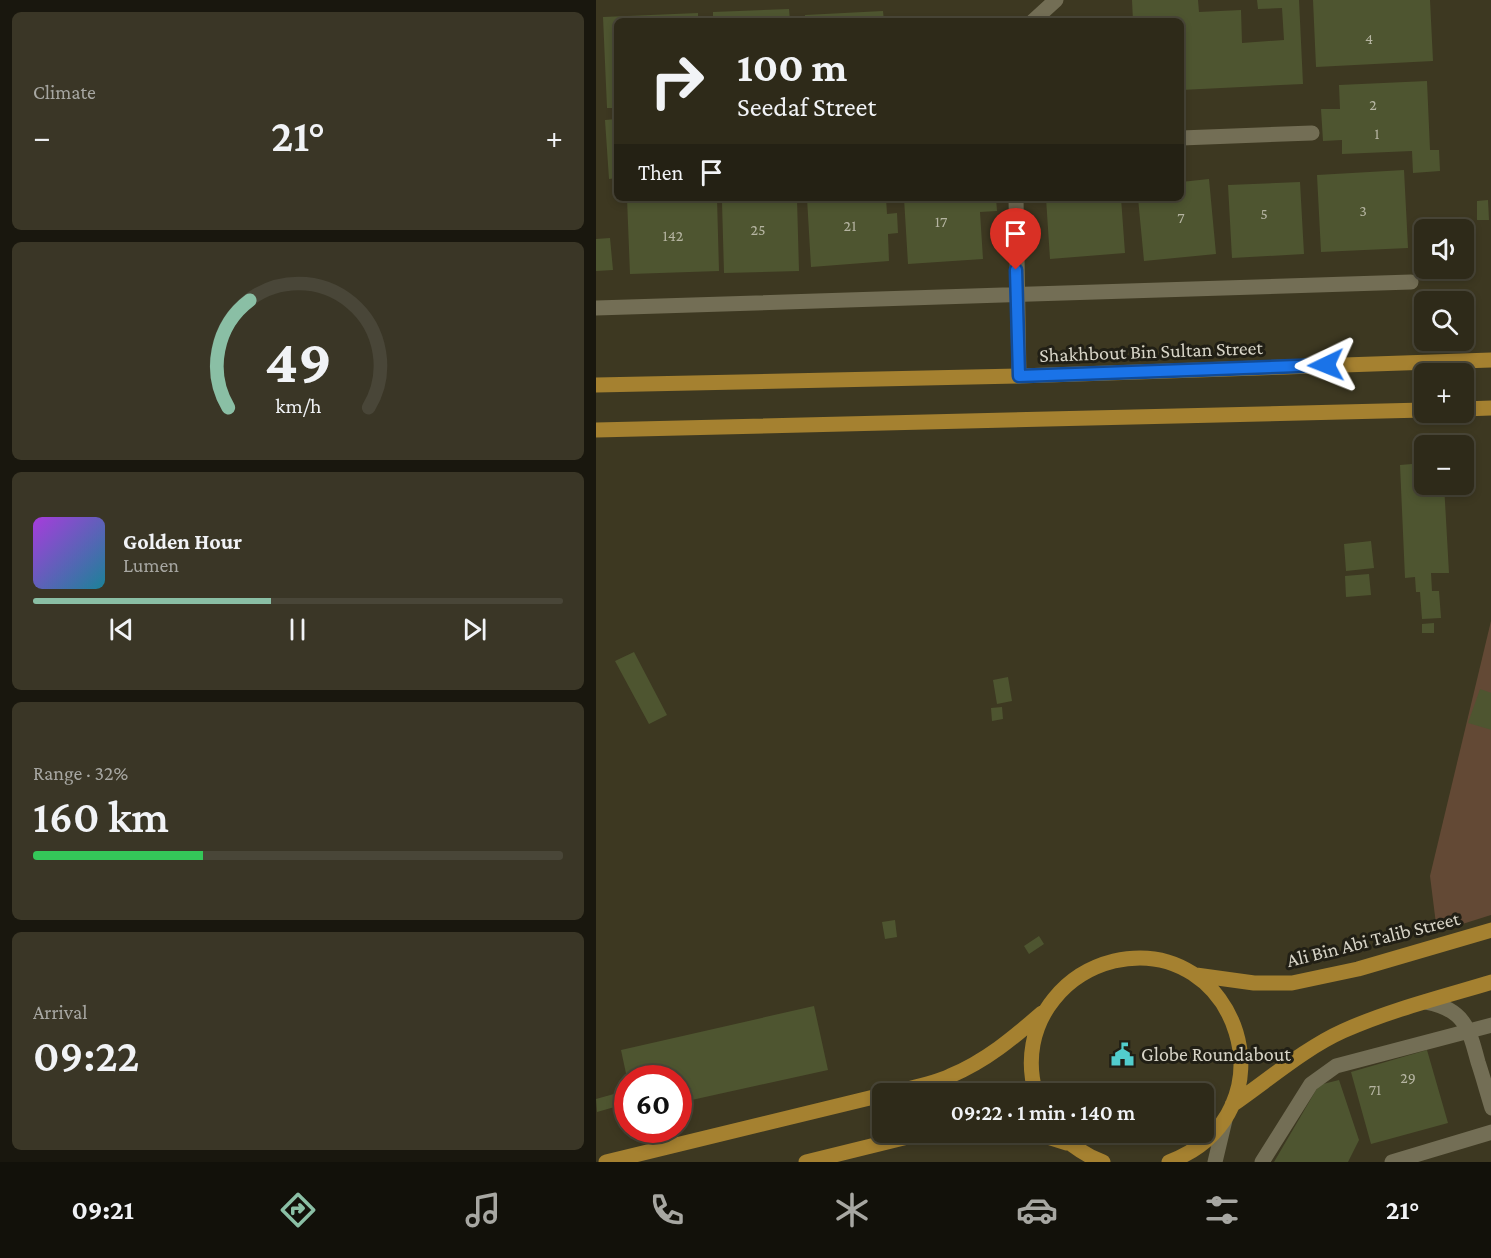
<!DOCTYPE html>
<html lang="en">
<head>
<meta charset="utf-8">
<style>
	:root { --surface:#2e2a19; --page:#3a3626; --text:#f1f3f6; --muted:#a7a7a2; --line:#494638; --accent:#8abfa5 }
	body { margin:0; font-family:"Crimson Pro",serif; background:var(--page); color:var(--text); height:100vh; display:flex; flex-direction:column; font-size:22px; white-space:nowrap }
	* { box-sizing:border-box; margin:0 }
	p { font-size:20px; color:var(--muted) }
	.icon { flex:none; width:33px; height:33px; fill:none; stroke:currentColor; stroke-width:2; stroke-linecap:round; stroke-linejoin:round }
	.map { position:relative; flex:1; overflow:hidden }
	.sheet { display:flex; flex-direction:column; gap:12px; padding:12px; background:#19170e; width:596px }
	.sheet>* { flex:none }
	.banner { position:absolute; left:18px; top:18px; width:570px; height:183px; border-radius:9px; box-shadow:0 3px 9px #0003,0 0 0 2px var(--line); background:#2e2a19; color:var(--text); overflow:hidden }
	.controls { position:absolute; left:818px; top:219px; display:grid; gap:12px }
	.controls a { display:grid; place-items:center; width:60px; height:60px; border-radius:9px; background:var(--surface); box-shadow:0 3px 9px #0003,0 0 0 2px var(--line); font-size:30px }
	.speed { position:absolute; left:18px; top:1065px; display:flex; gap:12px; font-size:30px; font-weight:700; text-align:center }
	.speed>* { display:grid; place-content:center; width:78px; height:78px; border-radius:50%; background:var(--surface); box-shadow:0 3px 9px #0003,0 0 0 2px var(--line); line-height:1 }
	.speed .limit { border:9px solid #d22; background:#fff; color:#111 }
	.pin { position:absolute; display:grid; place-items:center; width:51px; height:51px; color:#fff; margin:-62px -26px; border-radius:50% 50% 50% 0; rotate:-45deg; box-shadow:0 0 6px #0007 }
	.pin .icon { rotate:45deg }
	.me { position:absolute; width:66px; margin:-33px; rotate:268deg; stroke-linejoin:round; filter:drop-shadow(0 0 4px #0008) }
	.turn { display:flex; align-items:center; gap:21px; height:126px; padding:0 24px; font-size:27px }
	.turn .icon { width:78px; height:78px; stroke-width:2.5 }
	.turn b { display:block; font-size:42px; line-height:51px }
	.then { display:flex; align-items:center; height:57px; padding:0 24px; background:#0003; gap:12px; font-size:22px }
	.big { font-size:45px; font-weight:600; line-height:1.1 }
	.sheet .tile { flex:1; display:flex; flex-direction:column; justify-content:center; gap:9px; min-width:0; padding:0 21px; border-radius:9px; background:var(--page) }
	.sheet .dial { align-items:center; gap:0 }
	.dial svg { height:156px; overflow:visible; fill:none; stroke:var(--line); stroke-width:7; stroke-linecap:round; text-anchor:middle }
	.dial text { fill:var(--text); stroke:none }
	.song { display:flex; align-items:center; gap:18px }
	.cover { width:72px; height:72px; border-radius:9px; background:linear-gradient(135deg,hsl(280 70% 55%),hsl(190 70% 35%)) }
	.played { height:6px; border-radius:3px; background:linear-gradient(90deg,var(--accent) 45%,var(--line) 45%) }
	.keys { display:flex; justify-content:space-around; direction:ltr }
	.heat { display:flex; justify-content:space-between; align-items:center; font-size:33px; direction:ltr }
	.charge { height:9px; border-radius:4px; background:linear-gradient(90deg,#34c759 32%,var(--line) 0) }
	.trip { position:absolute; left:276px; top:1083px; width:342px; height:60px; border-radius:9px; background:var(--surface); box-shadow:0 3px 9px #0003,0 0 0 2px var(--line); font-weight:600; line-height:60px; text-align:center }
	.menu { display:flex; height:96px; justify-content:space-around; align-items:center; background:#12110a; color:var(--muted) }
	.menu .icon { width:42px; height:42px }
	.menu .selected { color:var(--accent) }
	.menu b { font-size:27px; color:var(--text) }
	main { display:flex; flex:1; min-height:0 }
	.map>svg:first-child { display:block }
	.green { fill:#634935 }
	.building { fill:#4e5530 }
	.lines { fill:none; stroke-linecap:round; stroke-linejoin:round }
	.minor { stroke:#736e55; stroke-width:15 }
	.major { stroke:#a58130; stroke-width:15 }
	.route-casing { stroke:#114b97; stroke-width:15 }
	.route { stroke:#1a73e8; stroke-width:10 }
	.labels { text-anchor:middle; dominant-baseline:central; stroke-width:6; stroke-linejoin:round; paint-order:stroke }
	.number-label { font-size:16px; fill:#b5b4a1 }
	.street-label { font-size:20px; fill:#d7d4c7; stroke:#211f15 }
	.poi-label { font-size:20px; fill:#d7d4c7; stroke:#211f15; text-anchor:start }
</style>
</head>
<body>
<main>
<section class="sheet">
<div class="tile"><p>Climate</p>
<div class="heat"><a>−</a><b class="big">21°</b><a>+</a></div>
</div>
<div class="tile dial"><svg viewBox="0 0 100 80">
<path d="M14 69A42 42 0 1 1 86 69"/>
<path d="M14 69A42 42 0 0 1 25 14" stroke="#8abfa5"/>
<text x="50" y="56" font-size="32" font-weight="700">49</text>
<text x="50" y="72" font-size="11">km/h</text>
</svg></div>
<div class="tile">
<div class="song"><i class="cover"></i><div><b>Golden Hour</b><p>Lumen</p></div></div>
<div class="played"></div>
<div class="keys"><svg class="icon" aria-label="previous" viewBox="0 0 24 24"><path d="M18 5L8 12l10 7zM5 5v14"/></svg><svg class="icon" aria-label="pause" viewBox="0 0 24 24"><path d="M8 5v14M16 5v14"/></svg><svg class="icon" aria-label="next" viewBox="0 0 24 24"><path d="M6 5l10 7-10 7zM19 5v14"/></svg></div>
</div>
<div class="tile"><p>Range · 32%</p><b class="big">160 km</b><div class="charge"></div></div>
<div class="tile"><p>Arrival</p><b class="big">09:22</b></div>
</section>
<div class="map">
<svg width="896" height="1162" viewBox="0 0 896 1162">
	<rect width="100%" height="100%" fill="#3d3821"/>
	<path class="green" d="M895 621V915L841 932 834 876Z"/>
	<path class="building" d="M536 0H602L603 12 645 10 646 43 688 40 686 8 662 9 661 0H703L707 84 585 90V21H537Z
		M717 0H834L837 61 720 67Z
		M193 9 194 21H117V12Z
		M287 11 288 21H209V15Z
		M102 13V21H21V108H11L7 17Z
		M520 17V21H483V19Z
		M831 81 834 150H843L844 171 817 173 816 151 746 154V140L727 141 725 109H744L743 85Z
		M21 119V178L13 179 9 120Z
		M808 170 812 248 725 252 721 175Z
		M613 179 620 254 548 261 542 198H585V182Z
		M704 182 708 254 636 258 632 185Z
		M31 198H121L123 271 34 274Z
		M211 198H290L291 214 301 213 302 233 292 234 293 261 215 267Z
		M308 198H400L401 211 384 212 387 259 312 264Z
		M450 198H525L529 253 454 259Z
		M201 199 203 271 128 273 126 202Z
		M892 200 893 220H881V201Z
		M844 226H879V265H867V230H844Z
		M14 238 17 270 0 271V239Z
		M828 463V484H848L853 573H835L836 591H843L845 618 826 619 824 592H820L819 577 809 578 804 465Z
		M775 541 778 568 750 571 748 544Z
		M773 574 775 595 750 597 749 576Z
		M838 623V633H826V624Z
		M38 652 71 715 53 724 19 661Z
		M412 677 416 701 401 704 397 680Z
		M884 689 896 693V730L872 723Z
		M406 707 407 719 396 721 395 708Z
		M299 920 301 937 289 939 286 922Z
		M443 936 448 944 433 954 428 946Z
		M218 1006 232 1070 82 1103V1078H31L25 1050Z
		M831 1050 852 1123 775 1144 755 1072Z
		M743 1080 763 1140 752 1162H678L723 1085Z
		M25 1092 29 1104 1 1112 0 1099Z"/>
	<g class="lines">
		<path class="minor" d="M437 21 460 0
			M585 138 716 133
			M420 198 423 376
			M0 308 815 282
			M830 1002C868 1009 873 1028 882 1062 887 1077 891 1092 896 1108
			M619 1162 629 1120
			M666 1162 715 1084 740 1066 896 1025
			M796 1162 896 1132"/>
		<path class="major" d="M0 385 423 376 896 360
			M867 409 896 408
			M0 430 828 410
			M600 975 658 983H696L762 969 896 930
			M292 1094C312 1088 335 1085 354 1076 390 1061 417 1038 446 1013
			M440 1094C430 1061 436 1026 458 999 473 980 494 967 518 961 641 933 702 1112 573 1162
			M636 1105C671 1081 709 1048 747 1031 794 1010 846 997 896 982
			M436 1132 471 1143
			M462 1132C475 1146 489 1155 507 1162
			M10 1162 286 1095
			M210 1162 332 1132"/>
	</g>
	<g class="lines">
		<defs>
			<path id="route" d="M420 270 423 376 730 365"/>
		</defs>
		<use href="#route" class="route-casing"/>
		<use href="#route" class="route"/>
	</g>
	<defs>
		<symbol id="civic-bare" viewBox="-9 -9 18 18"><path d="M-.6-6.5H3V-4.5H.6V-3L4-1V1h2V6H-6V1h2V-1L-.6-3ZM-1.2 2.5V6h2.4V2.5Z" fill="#52cdcd" stroke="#211f15" stroke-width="2.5" paint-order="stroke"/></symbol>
	</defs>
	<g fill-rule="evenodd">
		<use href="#civic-bare" x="510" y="1038" width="33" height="33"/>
	</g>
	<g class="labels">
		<g class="number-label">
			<text x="773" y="38">4</text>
			<text x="777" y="104">2</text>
			<text x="781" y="133">1</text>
			<text x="767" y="210">3</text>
			<text x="668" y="213">5</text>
			<text x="585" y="217">7</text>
			<text x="345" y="221">17</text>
			<text x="254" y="225">21</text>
			<text x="162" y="229">25</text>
			<text x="77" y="235">142</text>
			<text x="812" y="1077">29</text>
			<text x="779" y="1089">71</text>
		</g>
		<g class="street-label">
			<text transform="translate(555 351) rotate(-2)">Shakhbout Bin Sultan Street</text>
			<text transform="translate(777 939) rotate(-14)">Ali Bin Abi Talib Street</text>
		</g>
		<g class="poi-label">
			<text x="545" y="1054">Globe Roundabout</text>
		</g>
	</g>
</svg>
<div class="controls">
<a><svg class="icon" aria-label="sound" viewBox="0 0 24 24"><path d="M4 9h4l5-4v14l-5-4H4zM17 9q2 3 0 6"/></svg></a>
<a><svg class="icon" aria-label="search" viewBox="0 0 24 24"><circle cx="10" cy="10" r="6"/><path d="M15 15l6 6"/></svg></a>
<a>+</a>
<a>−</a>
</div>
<div class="speed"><div class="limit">60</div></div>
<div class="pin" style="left:420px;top:270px;background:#d93025"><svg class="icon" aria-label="arrive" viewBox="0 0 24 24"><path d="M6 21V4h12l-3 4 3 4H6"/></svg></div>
<svg class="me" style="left:730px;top:365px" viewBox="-20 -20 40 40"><path d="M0-17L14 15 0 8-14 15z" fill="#1a73e8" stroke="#fff" stroke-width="4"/></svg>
<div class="trip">09:22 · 1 min · 140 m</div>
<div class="banner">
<div class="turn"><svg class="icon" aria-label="right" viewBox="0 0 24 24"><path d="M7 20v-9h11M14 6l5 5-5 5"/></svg><div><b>100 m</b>Seedaf Street</div></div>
<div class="then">Then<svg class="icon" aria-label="arrive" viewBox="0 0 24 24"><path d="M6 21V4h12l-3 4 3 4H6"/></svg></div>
</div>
</div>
</main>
<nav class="menu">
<b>09:21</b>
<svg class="icon selected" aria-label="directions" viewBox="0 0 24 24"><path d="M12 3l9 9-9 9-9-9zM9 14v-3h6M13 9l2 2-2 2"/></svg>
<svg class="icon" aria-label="music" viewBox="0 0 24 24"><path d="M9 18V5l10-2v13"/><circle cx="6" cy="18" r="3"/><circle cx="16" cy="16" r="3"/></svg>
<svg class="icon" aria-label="phone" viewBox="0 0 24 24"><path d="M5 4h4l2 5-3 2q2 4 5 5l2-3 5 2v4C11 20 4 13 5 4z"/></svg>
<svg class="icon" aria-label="climate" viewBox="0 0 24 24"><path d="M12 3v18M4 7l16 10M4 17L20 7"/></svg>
<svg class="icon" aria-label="car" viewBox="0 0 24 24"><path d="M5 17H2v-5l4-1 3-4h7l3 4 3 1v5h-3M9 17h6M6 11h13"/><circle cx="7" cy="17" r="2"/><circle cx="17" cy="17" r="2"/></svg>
<svg class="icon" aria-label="filters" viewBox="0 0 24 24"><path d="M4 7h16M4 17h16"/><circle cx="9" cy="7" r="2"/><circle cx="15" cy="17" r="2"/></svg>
<b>21°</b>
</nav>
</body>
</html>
